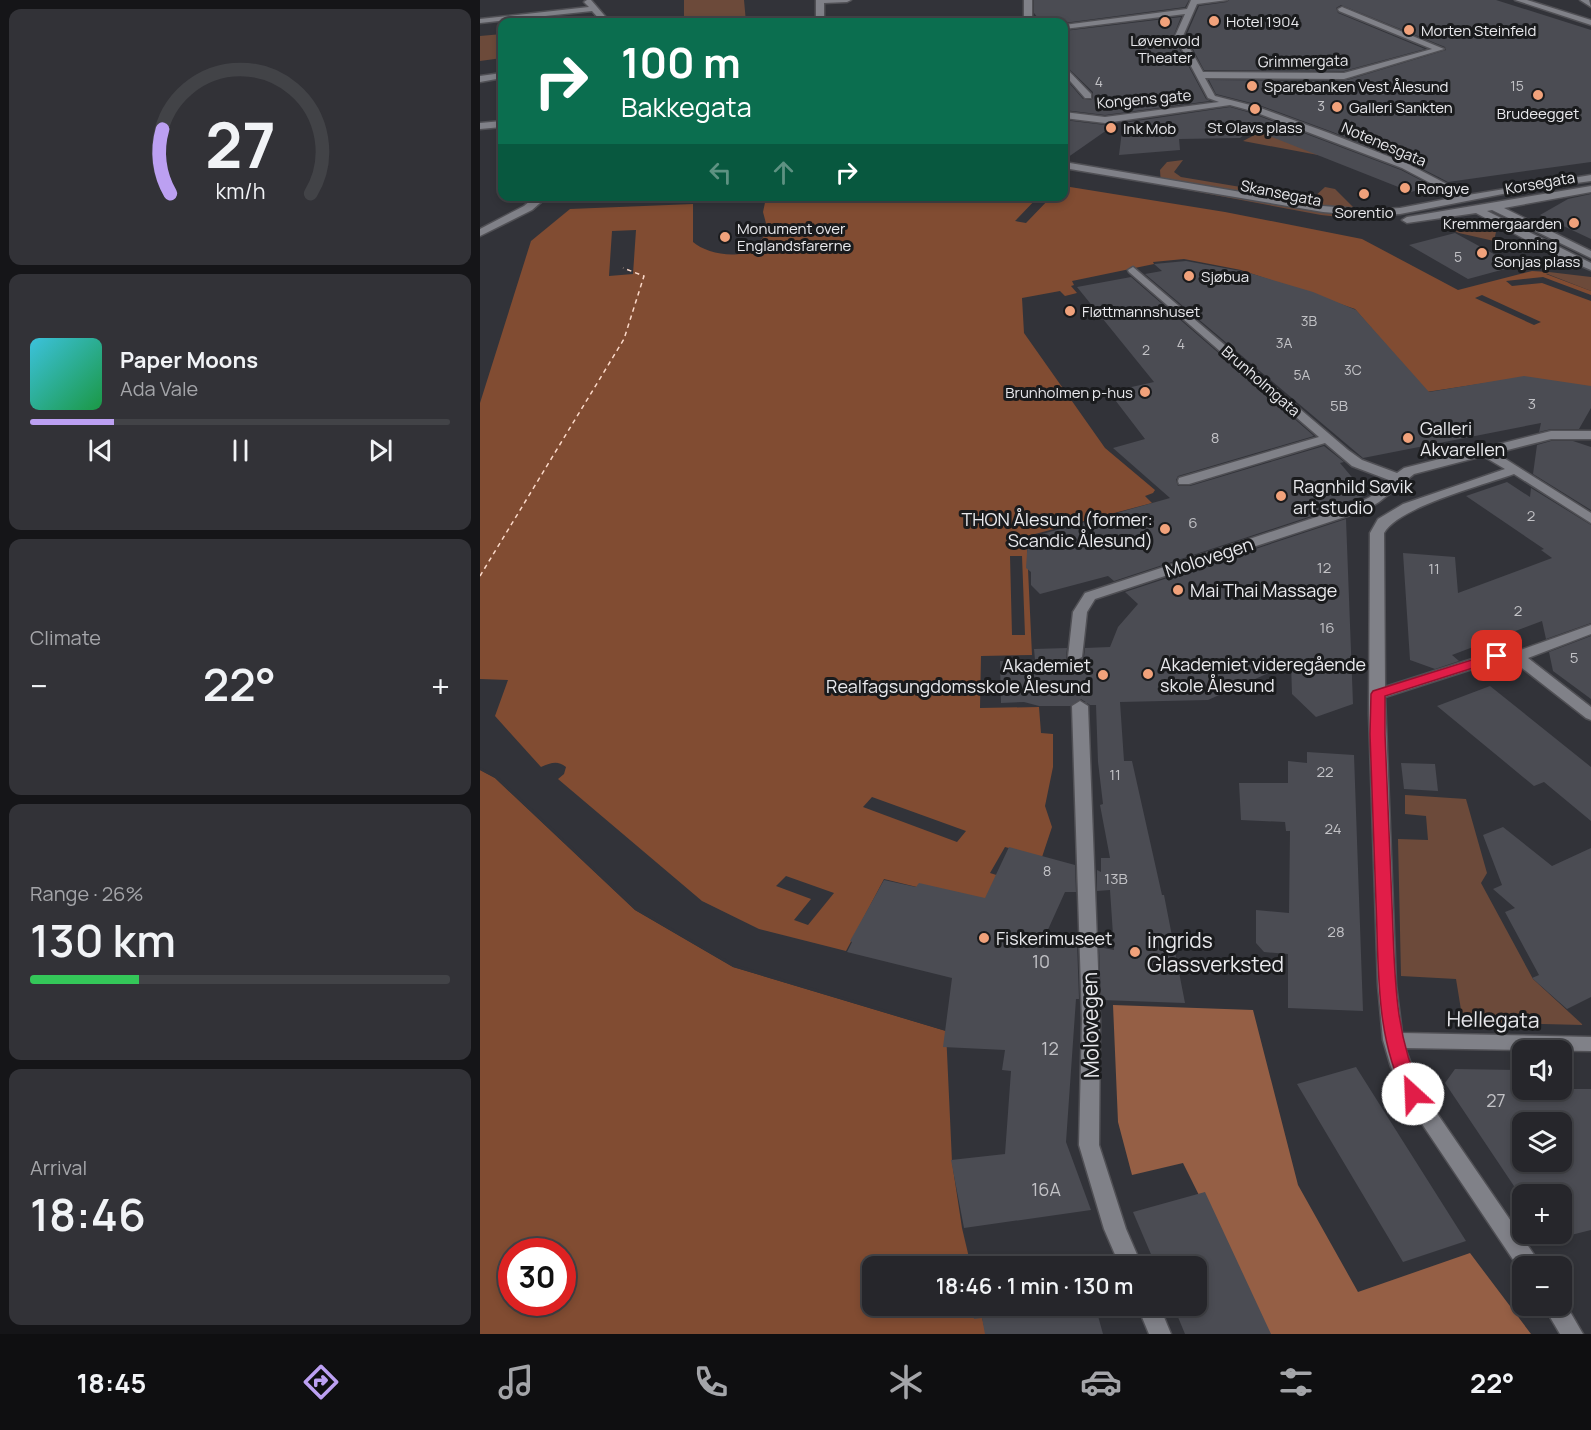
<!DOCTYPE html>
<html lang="en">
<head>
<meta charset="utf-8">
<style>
	:root { --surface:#26262b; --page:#323237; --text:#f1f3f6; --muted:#a4a5a9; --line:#424347; --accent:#bca0f2 }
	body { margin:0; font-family:Manrope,sans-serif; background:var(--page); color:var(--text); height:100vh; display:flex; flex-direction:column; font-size:22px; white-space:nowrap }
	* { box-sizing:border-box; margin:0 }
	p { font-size:20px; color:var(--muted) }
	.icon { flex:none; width:33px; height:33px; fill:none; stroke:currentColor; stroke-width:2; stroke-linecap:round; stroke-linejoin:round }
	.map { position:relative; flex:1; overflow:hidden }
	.sheet { display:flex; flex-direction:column; gap:9px; padding:9px; background:#151518; width:480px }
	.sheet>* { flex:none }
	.banner { position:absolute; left:18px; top:18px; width:570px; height:183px; border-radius:12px; box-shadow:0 3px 9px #0003,0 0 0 2px var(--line); background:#0b6e4f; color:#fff; overflow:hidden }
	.controls { position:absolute; left:1032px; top:1040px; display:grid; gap:12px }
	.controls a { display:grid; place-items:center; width:60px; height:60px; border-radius:12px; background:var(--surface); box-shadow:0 3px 9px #0003,0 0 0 2px var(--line); font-size:30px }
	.speed { position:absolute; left:18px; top:1238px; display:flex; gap:12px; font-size:30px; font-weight:700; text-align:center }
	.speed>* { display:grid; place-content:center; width:78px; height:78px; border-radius:50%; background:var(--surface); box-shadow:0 3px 9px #0003,0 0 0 2px var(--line); line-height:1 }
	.speed .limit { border:9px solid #d22; background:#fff; color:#111 }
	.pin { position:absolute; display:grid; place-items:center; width:51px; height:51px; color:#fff; margin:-26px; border-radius:12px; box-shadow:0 3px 9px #0006 }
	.me { position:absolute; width:66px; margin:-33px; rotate:335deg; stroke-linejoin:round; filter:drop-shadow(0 0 4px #0008) }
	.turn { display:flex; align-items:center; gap:21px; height:126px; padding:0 24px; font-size:27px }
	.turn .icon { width:78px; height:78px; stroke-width:2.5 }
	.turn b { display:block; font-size:42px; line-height:51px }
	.lanes { display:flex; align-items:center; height:57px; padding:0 24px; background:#0003; justify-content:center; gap:30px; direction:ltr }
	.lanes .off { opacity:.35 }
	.big { font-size:45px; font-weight:600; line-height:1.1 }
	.sheet .card { flex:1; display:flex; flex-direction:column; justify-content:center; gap:9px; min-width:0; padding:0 21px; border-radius:12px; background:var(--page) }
	.sheet .dial { align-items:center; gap:0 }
	.dial svg { height:156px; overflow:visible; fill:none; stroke:var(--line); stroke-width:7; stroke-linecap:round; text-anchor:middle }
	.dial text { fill:var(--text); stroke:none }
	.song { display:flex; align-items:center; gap:18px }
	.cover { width:72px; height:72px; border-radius:9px; background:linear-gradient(135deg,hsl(190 70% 55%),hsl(140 70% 35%)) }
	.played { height:6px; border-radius:3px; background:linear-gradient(90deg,var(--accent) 20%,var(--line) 20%) }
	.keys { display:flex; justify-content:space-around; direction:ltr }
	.heat { display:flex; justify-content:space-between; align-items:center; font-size:33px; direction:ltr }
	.charge { height:9px; border-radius:4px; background:linear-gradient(90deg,#34c759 26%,var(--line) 0) }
	.trip { position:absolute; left:382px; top:1256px; width:345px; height:60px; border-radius:12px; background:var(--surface); box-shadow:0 3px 9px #0003,0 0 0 2px var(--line); font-weight:600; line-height:60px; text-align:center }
	.menu { display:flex; height:96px; justify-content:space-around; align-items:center; background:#0f0f11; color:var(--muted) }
	.menu .icon { width:42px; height:42px }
	.menu .current { color:var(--accent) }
	.menu b { font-size:27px; color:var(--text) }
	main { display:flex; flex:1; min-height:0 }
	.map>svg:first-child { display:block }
	.green { fill:#6c4a3a }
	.forest { fill:#955f45 }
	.water { fill:#814c32; fill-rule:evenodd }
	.pier { fill:#323339 }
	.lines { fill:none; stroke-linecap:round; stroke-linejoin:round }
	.ferry { stroke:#fbd8c8; stroke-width:1.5; stroke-dasharray:4.5 4; stroke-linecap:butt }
	.building { fill:#4b4c53; fill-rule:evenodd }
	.minor-tunnel { stroke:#4d4e54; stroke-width:15; stroke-dasharray:15 8; stroke-linecap:butt }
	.minor-casing { stroke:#505055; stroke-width:3 }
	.minor { fill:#808188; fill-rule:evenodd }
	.route { fill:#e11d48; stroke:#92132f; stroke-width:1.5 }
	.poi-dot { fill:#f1a27b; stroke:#1a1b1d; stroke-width:2 }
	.labels { text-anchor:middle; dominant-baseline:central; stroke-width:6; stroke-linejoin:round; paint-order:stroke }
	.far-number-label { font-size:14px; fill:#c2c2c6 }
	.far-poi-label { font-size:15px; fill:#e9e9ed; stroke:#1a1b1d; text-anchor:start }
	.far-street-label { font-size:15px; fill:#e9e9ed; stroke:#1a1b1d }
	.number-label { font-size:15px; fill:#c2c2c6 }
	.poi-label { font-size:18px; fill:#e9e9ed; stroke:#1a1b1d; text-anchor:start }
	.street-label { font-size:18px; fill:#e9e9ed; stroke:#1a1b1d }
	.near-number-label { font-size:18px; fill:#c2c2c6 }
	.near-poi-label { font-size:21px; fill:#e9e9ed; stroke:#1a1b1d; text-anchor:start }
	.near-street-label { font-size:21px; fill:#e9e9ed; stroke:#1a1b1d }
</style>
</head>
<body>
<main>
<section class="sheet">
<div class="card dial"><svg viewBox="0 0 100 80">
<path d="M14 69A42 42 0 1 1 86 69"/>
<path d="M14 69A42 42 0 0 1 10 36" stroke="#bca0f2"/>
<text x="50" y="56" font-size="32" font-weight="700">27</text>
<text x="50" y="72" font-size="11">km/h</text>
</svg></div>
<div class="card">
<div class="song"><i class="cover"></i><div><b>Paper Moons</b><p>Ada Vale</p></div></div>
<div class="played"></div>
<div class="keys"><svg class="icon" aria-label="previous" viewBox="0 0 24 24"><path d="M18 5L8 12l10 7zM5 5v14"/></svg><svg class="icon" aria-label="pause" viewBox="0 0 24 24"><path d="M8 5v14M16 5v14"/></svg><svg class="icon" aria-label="next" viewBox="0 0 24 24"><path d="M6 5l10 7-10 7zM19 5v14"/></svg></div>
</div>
<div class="card"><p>Climate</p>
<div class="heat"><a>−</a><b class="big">22°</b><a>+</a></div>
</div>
<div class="card"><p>Range · 26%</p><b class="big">130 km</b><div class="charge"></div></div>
<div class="card"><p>Arrival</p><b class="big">18:46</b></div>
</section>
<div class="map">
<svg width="1111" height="1334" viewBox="0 0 1111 1334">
	<rect width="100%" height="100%" fill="#323339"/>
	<path class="green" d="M204 0H264L266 22H211L204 17Z
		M22 34V58L0 61V36Z
		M786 129 854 158 763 141Z
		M703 160 694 172 701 177 832 199 845 187 855 189 886 220 841 215 681 185 680 170 687 162Z
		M965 225 1002 227 1016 232 1014 241 979 233 962 226Z
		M1069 272 1111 277V291L1065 273Z
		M925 795 986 799 1007 873 1001 883 1053 979 1103 1025 983 1022 976 979 921 976 918 839 948 840 946 816 925 814Z"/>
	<path class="forest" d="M633 1005 773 1010 818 1185 878 1292 990 1253 1051 1334H788L703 1163 652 1175 638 1122Z"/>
	<path class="water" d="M584 186 745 212 882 239 978 290 1052 271 1069 272 1066 274 1111 291V387L1046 377 946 392 875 309 761 270 704 259 673 262 674 264 592 281 594 285 591 286 597 293 585 296 580 291 542 298 544 333 625 448 675 490 673 493 665 496 672 503 540 538 547 548 552 655 501 656 500 708 559 707 561 733 573 734V767L565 806 572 827 562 857 525 847 510 873 526 878 515 906 404 879 366 951 279 929 222 901 78 779 84 774 86 767C77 760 71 763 61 767L15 716 28 680 0 679V403L51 241 90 209 213 204V242C225 253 258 260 272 249 278 245 283 237 288 231L283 212 286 198 291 197 584 196Z
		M0 770 15 778 155 910 253 967 466 1031 472 1162 482 1228 491 1266H393V1305H499L506 1334H0ZM32 1251H82V1302H32Z"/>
	<path class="pier" d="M559 196 571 197 546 223 535 221Z
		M156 230 153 274 129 276 132 231Z
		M1063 277 1111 295V301L1062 283 1032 286 1026 281Z
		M1002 295 1061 322 1054 325 995 298Z
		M530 556H542L545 635H532Z
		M0 767 17 776 157 908 254 964 466 1028V1031L253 967 155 910 15 778 0 770Z
		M392 797 486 831 477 842 383 807Z
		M306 876 354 893 328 925 314 920 331 899 296 886Z"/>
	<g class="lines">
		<path class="ferry" d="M0 576 144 339 164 276 143 268"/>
	</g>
	<path class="building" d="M554 0H709L705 7 584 23 561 22 554 13Z
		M749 0H1016L1111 30V162L968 182 929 162 850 131 779 105 736 94 729 80 864 81 966 50 965 47 861 5 856 8 858 13 945 49 864 71 724 70 706 36 719 6 747 2Z
		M701 17 693 37 726 99 730 101 625 115 584 110V77L603 99 611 100 613 98V92L584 64V31Z
		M750 107 771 113 921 170 952 186 931 192 772 129 760 138 699 139 700 150 639 155 643 123Z
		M584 120 625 125 637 123 584 160Z
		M1111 194V239L1060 215 1088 199Z
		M975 233 1036 266 988 279 929 245Z
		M706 261 766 272 833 292 876 310 949 392 1044 376 1111 386V408L1099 429H1071L1059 432 1061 423 883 458 665 274 682 271 674 264Z
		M651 277 834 436 698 476 696 480 698 486H710L844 446 864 462 860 463 887 495 865 502V505L634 581 628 576 560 594 551 585V572L546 568 548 538 690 498 633 448 665 439 629 392 674 382 597 287Z
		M1071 441H1093L1111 447V510L1053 474 1057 445Z
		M1027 482 1050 497 1051 488 1111 525V623L1066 639 1062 621 972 655 979 661 955 669 930 660 923 553 975 557 978 593 1072 558 1061 550 1064 549 986 496Z
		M866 519 873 704 836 717 812 694 811 663 728 700 640 702 644 761H652L682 895H684L705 1003 621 1000 619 947 634 950 630 890 617 891V870L621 872V858H630L620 805 623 804 618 762 616 705H610L601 699 590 706H559L544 702 521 703 520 661 555 660 554 649 587 648 586 658 590 662 596 663 604 657 605 648 630 647 638 627 658 604 645 592Z
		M1111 636V699L1073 671 1069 652Z
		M1010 686 1111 767V821L1064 782 1054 786 957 706Z
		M827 752 874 755 883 1011 808 1008V954L784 952 776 943V910L809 913 810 831H806L805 822 761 820 759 783H808V761L827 763Z
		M921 763 955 764 958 791 924 789Z
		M1023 827 1072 866 1111 848V997L1087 1009 1052 978 1059 975 1025 912 1035 908 1013 889 1022 885 1003 835Z
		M529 847 595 865 596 892H585L566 934 597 942 599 999H596L586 1142 611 1210 484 1228 471 1160 525 1154 531 1071 522 1070 525 1050 463 1047 472 978 367 952 372 942 370 941 404 880 436 887 439 883 505 898Z
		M876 1067 986 1241 923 1262 817 1084Z
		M975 1069 1037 1070 1042 1079V1089H1111V1230L1071 1240 1066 1233H1082V1194H1042V1198L965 1083ZM1042 1122H1082V1161H1042Z
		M725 1192 791 1334H705L693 1305H717V1266H676L653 1212Z
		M492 1305H615L623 1334H505L502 1318 494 1319Z"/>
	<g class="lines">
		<path class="minor-tunnel" d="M595 657 600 706"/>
		<defs>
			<path id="minor" d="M107 0H111L130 22H122L112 11 0 23V19L109 7 104 2Z
				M336 0H371L367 2 344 3V22H336Z
				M544 0H552V22H544Z
				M711 0H747L717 4 703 36 723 72 864 73 952 49 859 11 858 9 862 7 964 49 864 79 725 78 735 96 778 107 849 133 928 164 988 195 1111 175V181L1038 191 920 214 890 216 843 212 584 168V162L843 206 890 210 920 208 977 197 922 168 772 111 750 105 625 123 584 118V112L625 117 739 102 728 98 695 36 705 14 584 29V25L707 9Z
				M1035 0H1047L1111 20V25Z
				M1100 0H1109L1111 7Z
				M584 66 611 94V98H605L584 74Z
				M22 73V78L0 82V76Z
				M22 121V127L0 129V123Z
				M1111 186V192L1024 208 1111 251V258L1012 210 1007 211 1111 263V270L1071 253 996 213 927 223 922 220 927 217Z
				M56 196H68L52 210 0 236V229L44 206Z
				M653 267 868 450 882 460 917 473 924 468 1071 431H1111V439H1071L1016 453 1111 513V523L1034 474C1004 485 918 507 904 533L905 687 1011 653 1035 652 1111 625V634L1048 658 1111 707V720L1106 718 1033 661H1017L905 697 916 985 922 1033 1111 1037V1051L925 1048 941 1090 1057 1259 1060 1266H1042V1273L926 1100 911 1067 903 1040 898 985 889 714 890 533 898 519 923 504 1025 469 1003 456 934 474 899 502 886 510 615 599 607 612 602 657 595 661 590 660 588 657 593 612 605 593 876 504 890 497 909 480 872 466 845 443 709 484H699L698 481 699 478 839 437 649 272 648 270Z
				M600 701 608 706 620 1020 619 1145 646 1229 662 1266H640L624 1229 599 1145 602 1020 592 706Z
				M1082 1298 1103 1334H1080L1063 1305H1082Z
				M657 1305H679L691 1334H669Z"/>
		</defs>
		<use href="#minor" class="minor-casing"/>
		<use href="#minor" class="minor"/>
	</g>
	<path class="route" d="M1017 652 1023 656 1021 659 905 696V734C907 791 910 848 912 905 915 972 913 1031 942 1094L940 1099 933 1101 927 1099C895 1038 899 970 896 903 894 847 892 791 890 734L891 694 893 691Z"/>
	<g class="poi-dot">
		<circle cx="734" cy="21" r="6"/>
		<circle cx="685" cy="22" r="6"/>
		<circle cx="929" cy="30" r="6"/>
		<circle cx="772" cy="86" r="6"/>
		<circle cx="1058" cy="95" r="6"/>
		<circle cx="857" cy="107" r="6"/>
		<circle cx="775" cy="109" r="6"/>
		<circle cx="631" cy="128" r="6"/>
		<circle cx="925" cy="188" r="6"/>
		<circle cx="884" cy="194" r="6"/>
		<circle cx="1094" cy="223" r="6"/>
		<circle cx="245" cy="237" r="6"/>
		<circle cx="1002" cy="253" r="6"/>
		<circle cx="709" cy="276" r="6"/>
		<circle cx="590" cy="311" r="6"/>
		<circle cx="665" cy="392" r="6"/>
		<circle cx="928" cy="438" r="6"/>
		<circle cx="801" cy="496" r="6"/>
		<circle cx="685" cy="529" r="6"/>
		<circle cx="698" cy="590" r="6"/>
		<circle cx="668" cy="674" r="6"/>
		<circle cx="623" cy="675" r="6"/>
		<circle cx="504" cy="938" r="6"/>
		<circle cx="655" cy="952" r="6"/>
	</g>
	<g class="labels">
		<g class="far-number-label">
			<text x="619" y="81">4</text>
			<text x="1037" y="85">15</text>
			<text x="841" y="105">3</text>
			<text x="978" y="256">5</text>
			<text x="829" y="320">3B</text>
			<text x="804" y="342">3A</text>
			<text x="701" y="343">4</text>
			<text x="666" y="349">2</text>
			<text x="873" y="369">3C</text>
			<text x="822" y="374">5A</text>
		</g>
		<g class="far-poi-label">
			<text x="746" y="21">Hotel 1904</text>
			<text x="941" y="30">Morten Steinfeld</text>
			<text x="685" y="40" text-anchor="middle">Løvenvold<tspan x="685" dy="17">Theater</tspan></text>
			<text x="784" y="86">Sparebanken Vest Ålesund</text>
			<text x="869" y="107">Galleri Sankten</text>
			<text x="1058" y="113" text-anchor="middle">Brudeegget</text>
			<text x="775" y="127" text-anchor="middle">St Olavs plass</text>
			<text x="643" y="128">Ink Mob</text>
			<text x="937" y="188">Rongve</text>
			<text x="884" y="212" text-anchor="middle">Sorentio</text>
			<text x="1082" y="223" text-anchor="end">Kremmergaarden</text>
			<text x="257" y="228">Monument over<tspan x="257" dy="17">Englandsfarerne</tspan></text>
			<text x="1014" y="244">Dronning<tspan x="1014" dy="17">Sonjas plass</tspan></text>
			<text x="721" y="276">Sjøbua</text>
			<text x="602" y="311">Fløttmannshuset</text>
			<text x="653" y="392" text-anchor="end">Brunholmen p-hus</text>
		</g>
		<g class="far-street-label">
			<text transform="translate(823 61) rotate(-1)">Grimmergata</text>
			<text transform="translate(664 99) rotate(-5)">Kongens gate</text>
			<text transform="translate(904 144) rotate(23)">Notenesgata</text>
			<text transform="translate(1060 183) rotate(-10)">Korsegata</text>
			<text transform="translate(801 193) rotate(11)">Skansegata</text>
			<text transform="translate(781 381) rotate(41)">Brunholmgata</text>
		</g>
		<g class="number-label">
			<text x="1052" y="403">3</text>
			<text x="859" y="405">5B</text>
			<text x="735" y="437">8</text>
			<text x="1051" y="515">2</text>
			<text x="713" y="522">6</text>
			<text x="844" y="567">12</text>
			<text x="954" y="568">11</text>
			<text x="1038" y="610">2</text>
			<text x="847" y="627">16</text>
			<text x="1094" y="657">5</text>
			<text x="845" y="771">22</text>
			<text x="635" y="774">11</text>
			<text x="853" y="828">24</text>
			<text x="567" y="870">8</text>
			<text x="636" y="878">13B</text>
			<text x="856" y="931">28</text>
		</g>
		<g class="poi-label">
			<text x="940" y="428">Galleri<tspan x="940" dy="21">Akvarellen</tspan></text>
			<text x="813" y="486">Ragnhild Søvik<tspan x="813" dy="21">art studio</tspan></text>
			<text x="673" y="519" text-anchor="end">THON Ålesund (former:<tspan x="673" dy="21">Scandic Ålesund)</tspan></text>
			<text x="710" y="590">Mai Thai Massage</text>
			<text x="680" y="664">Akademiet videregående<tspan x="680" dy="21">skole Ålesund</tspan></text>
			<text x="611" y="665" text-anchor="end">Akademiet<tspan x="611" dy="21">Realfagsungdomsskole Ålesund</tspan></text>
			<text x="516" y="938">Fiskerimuseet</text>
		</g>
		<g class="street-label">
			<text transform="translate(729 557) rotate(-18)">Molovegen</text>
		</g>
		<g class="near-number-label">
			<text x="561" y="961">10</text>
			<text x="570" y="1048">12</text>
			<text x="1016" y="1100">27</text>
			<text x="566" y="1189">16A</text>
		</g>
		<g class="near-poi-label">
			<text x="667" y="940">ingrids<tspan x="667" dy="24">Glassverksted</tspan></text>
		</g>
		<g class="near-street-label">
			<text transform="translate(1013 1019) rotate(1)">Hellegata</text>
			<text transform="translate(610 1025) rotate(-91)">Molovegen</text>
		</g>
	</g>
</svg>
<div class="controls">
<a><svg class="icon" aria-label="sound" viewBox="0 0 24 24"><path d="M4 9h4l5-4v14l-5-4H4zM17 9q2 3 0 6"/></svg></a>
<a><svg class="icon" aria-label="layers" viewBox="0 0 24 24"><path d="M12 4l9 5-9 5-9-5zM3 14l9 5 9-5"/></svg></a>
<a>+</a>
<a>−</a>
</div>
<div class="speed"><div class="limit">30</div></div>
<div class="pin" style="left:1017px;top:656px;background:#d93025"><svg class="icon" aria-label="arrive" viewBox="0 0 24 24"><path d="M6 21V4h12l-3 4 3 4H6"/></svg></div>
<svg class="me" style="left:933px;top:1094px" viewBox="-20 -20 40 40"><circle r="19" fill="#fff"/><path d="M0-13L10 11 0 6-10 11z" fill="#e11d48"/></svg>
<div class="trip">18:46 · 1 min · 130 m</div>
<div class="banner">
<div class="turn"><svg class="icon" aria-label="right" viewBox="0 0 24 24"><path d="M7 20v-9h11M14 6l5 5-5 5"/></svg><div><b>100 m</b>Bakkegata</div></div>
<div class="lanes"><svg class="icon off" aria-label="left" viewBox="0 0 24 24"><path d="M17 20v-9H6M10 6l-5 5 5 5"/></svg><svg class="icon off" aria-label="ahead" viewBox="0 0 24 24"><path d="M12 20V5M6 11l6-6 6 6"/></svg><svg class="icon" aria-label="right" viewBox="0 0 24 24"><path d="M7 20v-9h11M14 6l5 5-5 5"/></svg></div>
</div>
</div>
</main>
<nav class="menu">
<b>18:45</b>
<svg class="icon current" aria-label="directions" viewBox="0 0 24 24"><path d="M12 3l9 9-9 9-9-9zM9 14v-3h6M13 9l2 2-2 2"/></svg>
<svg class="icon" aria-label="music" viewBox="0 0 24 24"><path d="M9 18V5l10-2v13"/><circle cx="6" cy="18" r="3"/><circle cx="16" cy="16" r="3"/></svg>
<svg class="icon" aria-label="phone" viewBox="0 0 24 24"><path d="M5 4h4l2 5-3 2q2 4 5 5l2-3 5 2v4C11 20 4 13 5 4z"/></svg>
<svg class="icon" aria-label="climate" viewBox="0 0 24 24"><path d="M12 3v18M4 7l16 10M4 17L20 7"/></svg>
<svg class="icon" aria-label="car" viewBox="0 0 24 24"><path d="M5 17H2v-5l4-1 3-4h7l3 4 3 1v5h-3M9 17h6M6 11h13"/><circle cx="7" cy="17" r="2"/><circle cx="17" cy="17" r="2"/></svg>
<svg class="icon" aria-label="filters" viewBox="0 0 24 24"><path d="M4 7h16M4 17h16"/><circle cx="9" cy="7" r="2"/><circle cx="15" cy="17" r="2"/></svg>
<b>22°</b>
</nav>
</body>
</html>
